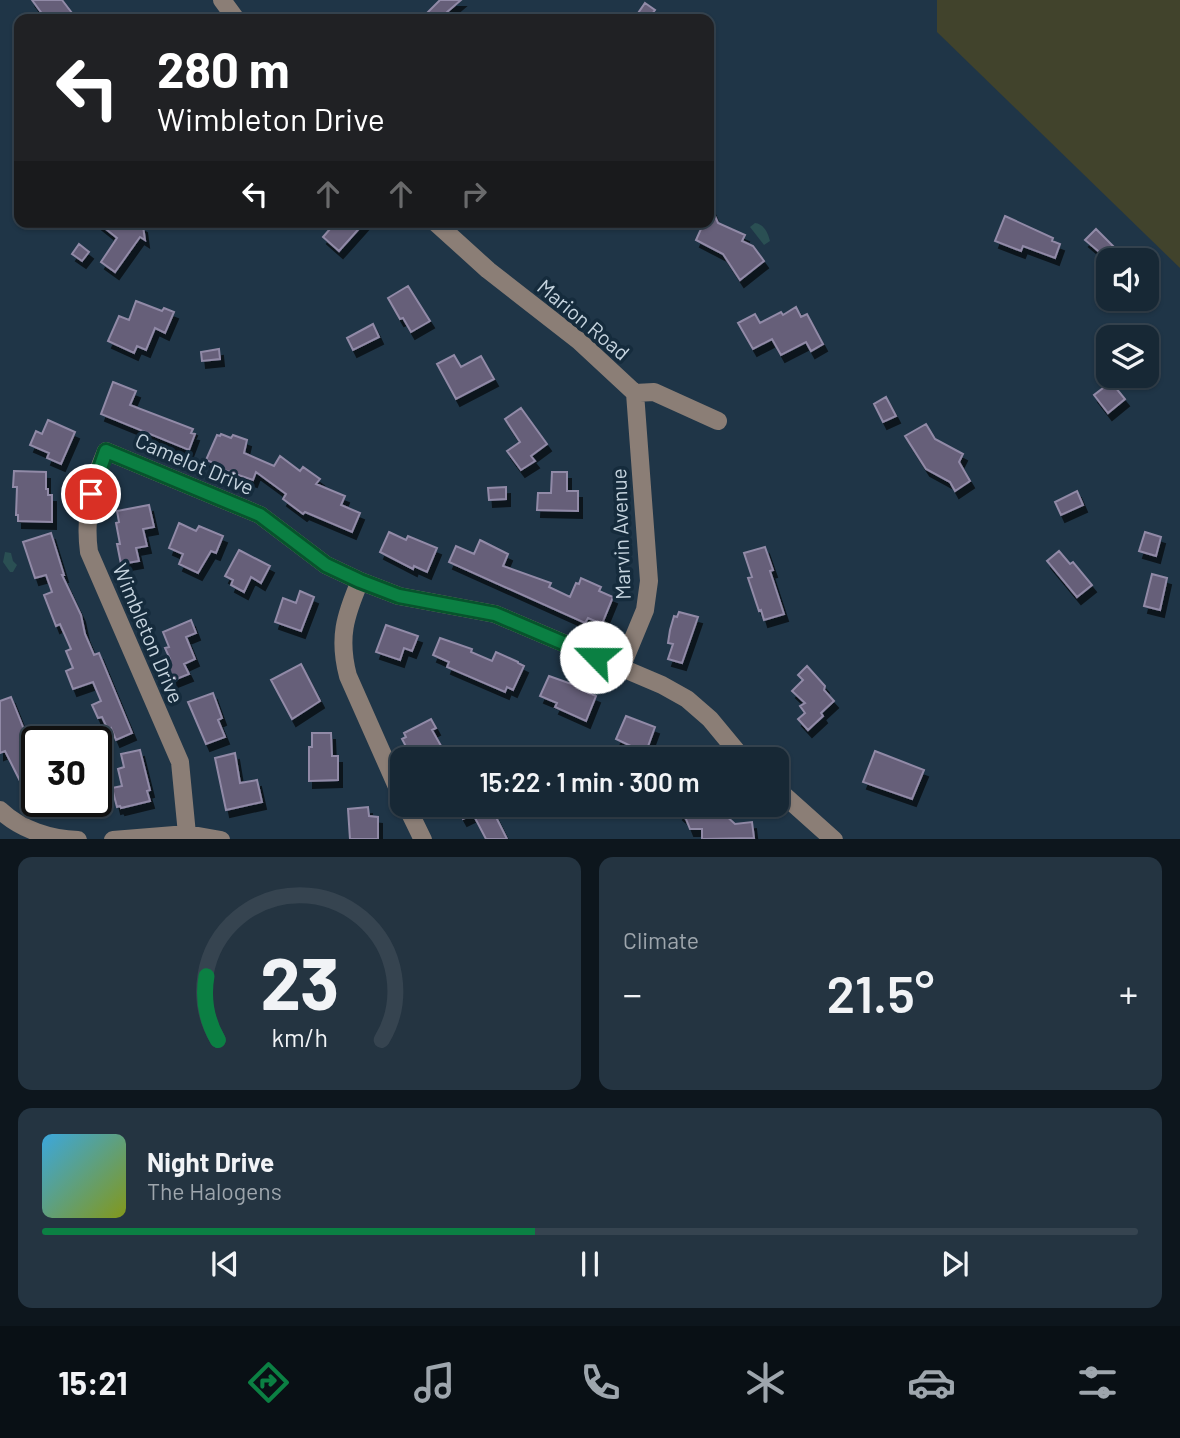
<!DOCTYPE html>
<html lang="en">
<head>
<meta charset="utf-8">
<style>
	:root { --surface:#172835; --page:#243441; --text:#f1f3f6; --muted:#9ea6ad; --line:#364450; --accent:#0b8043 }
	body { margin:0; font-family:Barlow,sans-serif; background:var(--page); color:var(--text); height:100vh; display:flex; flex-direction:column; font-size:26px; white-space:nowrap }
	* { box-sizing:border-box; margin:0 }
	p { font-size:23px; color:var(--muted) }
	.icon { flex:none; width:38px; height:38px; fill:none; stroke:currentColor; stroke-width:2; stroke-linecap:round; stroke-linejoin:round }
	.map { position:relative; height:839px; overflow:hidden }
	.panel { display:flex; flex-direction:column; gap:18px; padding:18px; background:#0d161d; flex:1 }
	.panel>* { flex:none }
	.top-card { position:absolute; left:14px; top:14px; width:700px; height:214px; border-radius:14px; box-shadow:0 2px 5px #0004,0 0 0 2px var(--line); background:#202124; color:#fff; overflow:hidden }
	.fabs { position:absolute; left:1096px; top:248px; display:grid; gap:14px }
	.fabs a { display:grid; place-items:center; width:63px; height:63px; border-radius:14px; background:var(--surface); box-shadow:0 2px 5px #0004,0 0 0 2px var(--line); font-size:35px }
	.speed { position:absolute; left:21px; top:726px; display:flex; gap:14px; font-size:35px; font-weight:700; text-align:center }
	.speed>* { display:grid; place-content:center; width:91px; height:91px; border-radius:50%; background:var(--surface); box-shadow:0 2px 5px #0004,0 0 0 2px var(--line); line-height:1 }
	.speed .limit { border:4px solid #111; border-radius:10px; background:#fff; color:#111 }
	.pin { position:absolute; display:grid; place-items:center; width:60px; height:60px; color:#fff; margin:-30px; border:4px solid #fff; border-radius:50%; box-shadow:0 2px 7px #0007 }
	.me { position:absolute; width:77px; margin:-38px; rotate:293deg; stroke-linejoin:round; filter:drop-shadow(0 0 5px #0008) }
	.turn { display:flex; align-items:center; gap:24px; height:147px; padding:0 28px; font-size:32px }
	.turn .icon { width:91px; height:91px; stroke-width:2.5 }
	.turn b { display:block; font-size:49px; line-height:60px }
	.lanes { display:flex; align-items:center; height:66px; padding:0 28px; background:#0003; justify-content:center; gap:35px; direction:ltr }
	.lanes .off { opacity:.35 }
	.big { font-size:52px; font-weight:600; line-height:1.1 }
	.panel .widget { flex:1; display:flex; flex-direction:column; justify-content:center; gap:10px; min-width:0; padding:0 24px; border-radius:14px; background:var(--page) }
	.panel .dial { align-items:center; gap:0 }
	.dial svg { height:182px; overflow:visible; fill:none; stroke:var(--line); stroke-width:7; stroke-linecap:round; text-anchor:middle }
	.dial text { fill:var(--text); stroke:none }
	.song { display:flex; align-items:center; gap:21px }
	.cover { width:84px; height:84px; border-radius:10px; background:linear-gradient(135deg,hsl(200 70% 55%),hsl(70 70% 35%)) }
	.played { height:7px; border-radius:4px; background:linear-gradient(90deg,var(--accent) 45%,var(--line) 45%) }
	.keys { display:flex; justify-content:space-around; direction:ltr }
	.heat { display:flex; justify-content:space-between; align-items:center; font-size:38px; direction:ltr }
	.panel .tiles { flex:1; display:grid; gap:18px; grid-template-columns:1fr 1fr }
	.widget:last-child { grid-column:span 2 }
	.trip { position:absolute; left:390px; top:747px; width:399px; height:70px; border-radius:14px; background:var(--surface); box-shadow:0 2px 5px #0004,0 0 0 2px var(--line); font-weight:600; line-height:70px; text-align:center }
	.tab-bar { display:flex; height:112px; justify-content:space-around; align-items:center; background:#091015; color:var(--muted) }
	.tab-bar .icon { width:49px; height:49px }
	.tab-bar .current { color:var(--accent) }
	.tab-bar b { font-size:32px; color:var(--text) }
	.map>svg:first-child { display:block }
	.green { fill:#41432c }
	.water { fill:#2a4f53 }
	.building { fill:#665e79; stroke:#918aa7; stroke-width:2; filter:url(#shadow) }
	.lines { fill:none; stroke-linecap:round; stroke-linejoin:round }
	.minor { stroke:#8b7e76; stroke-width:18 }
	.route-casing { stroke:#07532c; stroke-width:18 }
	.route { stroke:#0b8043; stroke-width:12 }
	.labels { text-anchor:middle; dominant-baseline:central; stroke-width:7; stroke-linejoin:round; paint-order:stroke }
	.street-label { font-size:21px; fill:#c6d4df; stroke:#152b3c }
</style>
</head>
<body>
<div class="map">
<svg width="1180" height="840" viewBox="0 0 1180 840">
	<defs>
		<filter id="shadow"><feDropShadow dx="4" dy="7" stdDeviation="0" flood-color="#0009"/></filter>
	</defs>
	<rect width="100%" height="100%" fill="#1f3547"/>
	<path class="green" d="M937 0H1180V268L937 32Z"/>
	<path class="water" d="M755 223C764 224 768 233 770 241L764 245 750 227Z
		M5 552 11 553 13 561 17 565 13 572H10L3 562Z"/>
	<path class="building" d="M32 0H62L72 13 64 19H46Z
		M440 0H461L439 19H421Z
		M645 3 655 10 648 19H634Z
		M709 203 718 223 745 235 742 241 753 246 764 261 740 280 723 254 696 240 701 229 698 222H709Z
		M1005 216 1053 238 1052 241 1060 244 1055 258 1023 246 1021 251 995 241Z
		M97 222H136L143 226 145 240 140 237 115 272 101 262 117 238Z
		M336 222H365L339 251 323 237Z
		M1096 229 1119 252 1110 261 1085 240Z
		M79 244 89 252 82 261 72 254Z
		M408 286 430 321 411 332 403 318 400 319 388 298Z
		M136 301 162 311 164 308 174 312 165 333 155 328 146 350 137 346 134 353 108 341 119 316 129 320Z
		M796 307 801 317 807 314 823 344 811 351 806 342 781 355 772 339 753 349 738 323 755 314 760 323 781 312 783 315Z
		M373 324 379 337 353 350 347 338Z
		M219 349 220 359 202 361 201 352Z
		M454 355 461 367 481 356 494 379 456 399 437 364Z
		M113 382 136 391 130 405 193 429 191 433 195 434 189 450 101 414Z
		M1111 382 1125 399 1108 413 1094 395Z
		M886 397 896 416 883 422 874 404Z
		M521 408 547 444 531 456 535 461 521 470 507 451 520 442 505 419Z
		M48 420 75 432 61 464 47 458 49 453 30 445 36 431 42 434Z
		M926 424 935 439 963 454 959 462 970 481 955 491 950 482 926 469 905 436Z
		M221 434 231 438 233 435 247 440 244 453 274 466 280 456 300 471 303 467 320 479 316 484 345 496 341 505 360 513 352 532 305 512 303 514 283 499 286 494 256 472 253 480 218 468 219 465 206 460 217 435 220 436Z
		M14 471 46 472V489H48V495H52V522L18 521V515H16L17 487H13Z
		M552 472H567V491H578V511L537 510 538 493H551Z
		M506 487V499L489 500 488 488Z
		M1077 491 1083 505 1061 515 1055 502Z
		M149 505 154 527 143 529 147 546 136 548 139 561 121 564 117 544H120L116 523 119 522 117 511Z
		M179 523 196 531 199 526 223 536 216 553 211 551 198 573 179 564 183 554 169 548Z
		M389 532 406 540 408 536 437 548 427 572 414 566 413 569 380 552Z
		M1145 532 1161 537 1156 556 1139 551Z
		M51 533 64 575H62L81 615 85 634 94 655 99 653 132 733 116 740 111 728 108 730 102 717 98 718 92 705 101 701 93 682 73 689 66 671 73 668 66 651 71 649 60 624 56 626 44 595 52 592 46 575 35 578 23 542Z
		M480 540 508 554 503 566 551 583 549 587 570 597 576 583 579 584 581 578 601 587 599 591 613 597 602 624 588 618 585 623 449 562 456 546 474 554Z
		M765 547 773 570 770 571 784 614 764 620 761 610 759 611 748 578 752 577 744 553Z
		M239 550 270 566 261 583 251 577 244 592 231 585 233 580 225 576Z
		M1059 551 1070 564 1073 562 1092 585 1077 597 1047 561Z
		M1152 574 1167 578 1160 610 1144 606Z
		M300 591 314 597 301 631 275 622 283 598 296 603Z
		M679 612 698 617 682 663 668 659 673 644 668 643 670 630 674 616 677 617Z
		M191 620 196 633 186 637 195 659 184 664 189 674 174 680 166 661 170 659 165 648 169 647 163 632Z
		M386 625 418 636 412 651 404 648 400 660 376 652Z
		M440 638 472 649 471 652 492 661 496 652 518 662V663L524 666 513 690 507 687 505 692 447 667 449 662 433 655Z
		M301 664 320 701 292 719 271 680Z
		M807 666 825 686 824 690 834 701 821 713 823 716 808 730 798 719 805 713 800 706 805 703 792 691 803 680 798 675Z
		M549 676 583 688 582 690 596 696 586 721 555 707 557 703 540 696Z
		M213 693 222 718 218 720 225 737 206 744 188 702Z
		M11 697 29 742 27 743 37 763V795L23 787 5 751 0 753V701Z
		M626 716 655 727 643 760H627L633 747 616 739Z
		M431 719 436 728 432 730 449 760H428L425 754 413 760 402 739 406 737 404 733Z
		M312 733H331L332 756H338V780L309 781V747H312Z
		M140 750 150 790 147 791 150 801 121 808 120 806 117 807 112 788 122 786 118 769 124 767 121 754Z
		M875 751 924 770 912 799 863 782Z
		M235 753 240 783 257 780 262 802 226 810 215 758Z
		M464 805H490L507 839H486L473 814 463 819 457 808Z
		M685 805H719L725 811 723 813 735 824 752 822 754 838 702 839V829H690L686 819 679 813Z
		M368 807 369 816 378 817V839H350L348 809Z"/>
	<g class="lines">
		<path class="minor" d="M222 0 236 19
			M435 222 488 270 579 341 635 393 654 392 718 421
			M360 581C345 616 338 638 348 676L402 798
			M621 668 645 610 649 581 635 393
			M777 789 834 840
			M406 805 423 840
			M0 810C21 830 51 839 78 840
			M187 834 180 762 89 552C84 516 92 484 106 451L260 515 326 565 360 581 399 596 495 614 662 685 687 699 710 719 744 760
			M113 840 187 834 221 840"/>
	</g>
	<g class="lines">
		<defs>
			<path id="route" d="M91 494 106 451 260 515 326 565 360 581 399 596 495 614 596 657"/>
		</defs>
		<use href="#route" class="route-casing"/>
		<use href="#route" class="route"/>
	</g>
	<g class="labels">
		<g class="street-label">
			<text transform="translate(584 319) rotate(40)">Marion Road</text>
			<text transform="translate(195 463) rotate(23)">Camelot Drive</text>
			<text transform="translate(620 534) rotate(-92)">Marvin Avenue</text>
			<text transform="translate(149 633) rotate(67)">Wimbleton Drive</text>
		</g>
	</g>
</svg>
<div class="fabs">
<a><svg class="icon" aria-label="sound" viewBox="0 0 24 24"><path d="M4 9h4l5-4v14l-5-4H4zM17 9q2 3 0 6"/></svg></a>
<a><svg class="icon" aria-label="layers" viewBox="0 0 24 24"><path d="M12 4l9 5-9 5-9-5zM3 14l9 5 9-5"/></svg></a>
</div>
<div class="speed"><div class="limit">30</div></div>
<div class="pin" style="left:91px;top:494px;background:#d93025"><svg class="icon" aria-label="arrive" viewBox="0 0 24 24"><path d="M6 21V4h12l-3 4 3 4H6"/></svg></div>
<svg class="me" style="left:596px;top:657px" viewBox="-20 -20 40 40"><circle r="19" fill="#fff"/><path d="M0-13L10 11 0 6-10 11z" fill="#0b8043"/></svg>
<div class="trip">15:22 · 1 min · 300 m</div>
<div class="top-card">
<div class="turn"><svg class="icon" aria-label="left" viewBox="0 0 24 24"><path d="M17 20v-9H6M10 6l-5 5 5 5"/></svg><div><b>280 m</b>Wimbleton Drive</div></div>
<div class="lanes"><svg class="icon" aria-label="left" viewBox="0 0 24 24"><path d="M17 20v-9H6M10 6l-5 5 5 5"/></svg><svg class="icon off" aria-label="ahead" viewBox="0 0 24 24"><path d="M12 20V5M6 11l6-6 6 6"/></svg><svg class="icon off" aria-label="ahead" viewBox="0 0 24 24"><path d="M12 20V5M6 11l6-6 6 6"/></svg><svg class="icon off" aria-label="right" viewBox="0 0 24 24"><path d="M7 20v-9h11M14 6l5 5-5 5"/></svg></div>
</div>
</div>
<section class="panel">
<div class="tiles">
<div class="widget dial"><svg viewBox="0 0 100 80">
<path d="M14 69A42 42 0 1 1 86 69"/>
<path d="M14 69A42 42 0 0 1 9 41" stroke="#0b8043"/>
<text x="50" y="56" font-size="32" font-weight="700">23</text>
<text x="50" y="72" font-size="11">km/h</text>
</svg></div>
<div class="widget"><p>Climate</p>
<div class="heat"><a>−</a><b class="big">21.5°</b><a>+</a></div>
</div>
<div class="widget">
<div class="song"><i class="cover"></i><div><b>Night Drive</b><p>The Halogens</p></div></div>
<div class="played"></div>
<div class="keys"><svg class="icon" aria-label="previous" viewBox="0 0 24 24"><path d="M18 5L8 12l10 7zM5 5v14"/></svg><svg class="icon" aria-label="pause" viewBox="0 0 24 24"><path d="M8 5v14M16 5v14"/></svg><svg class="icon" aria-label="next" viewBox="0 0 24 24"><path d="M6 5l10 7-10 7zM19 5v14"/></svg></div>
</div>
</div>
</section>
<nav class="tab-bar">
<b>15:21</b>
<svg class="icon current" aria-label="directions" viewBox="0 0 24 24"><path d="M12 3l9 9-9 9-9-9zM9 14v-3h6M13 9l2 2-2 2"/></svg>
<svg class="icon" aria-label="music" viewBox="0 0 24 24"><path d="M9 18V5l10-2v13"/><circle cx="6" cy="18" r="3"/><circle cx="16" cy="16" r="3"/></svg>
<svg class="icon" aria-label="phone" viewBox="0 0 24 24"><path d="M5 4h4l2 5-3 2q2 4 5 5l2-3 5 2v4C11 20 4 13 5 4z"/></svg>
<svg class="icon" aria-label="climate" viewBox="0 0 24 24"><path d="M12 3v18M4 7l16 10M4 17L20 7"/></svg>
<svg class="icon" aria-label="car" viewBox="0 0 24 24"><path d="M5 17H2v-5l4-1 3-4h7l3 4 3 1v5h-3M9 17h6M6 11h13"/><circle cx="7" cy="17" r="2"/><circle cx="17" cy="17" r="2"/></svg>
<svg class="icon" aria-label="filters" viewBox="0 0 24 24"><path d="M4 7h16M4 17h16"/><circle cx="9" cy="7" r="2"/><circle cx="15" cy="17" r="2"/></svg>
</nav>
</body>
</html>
